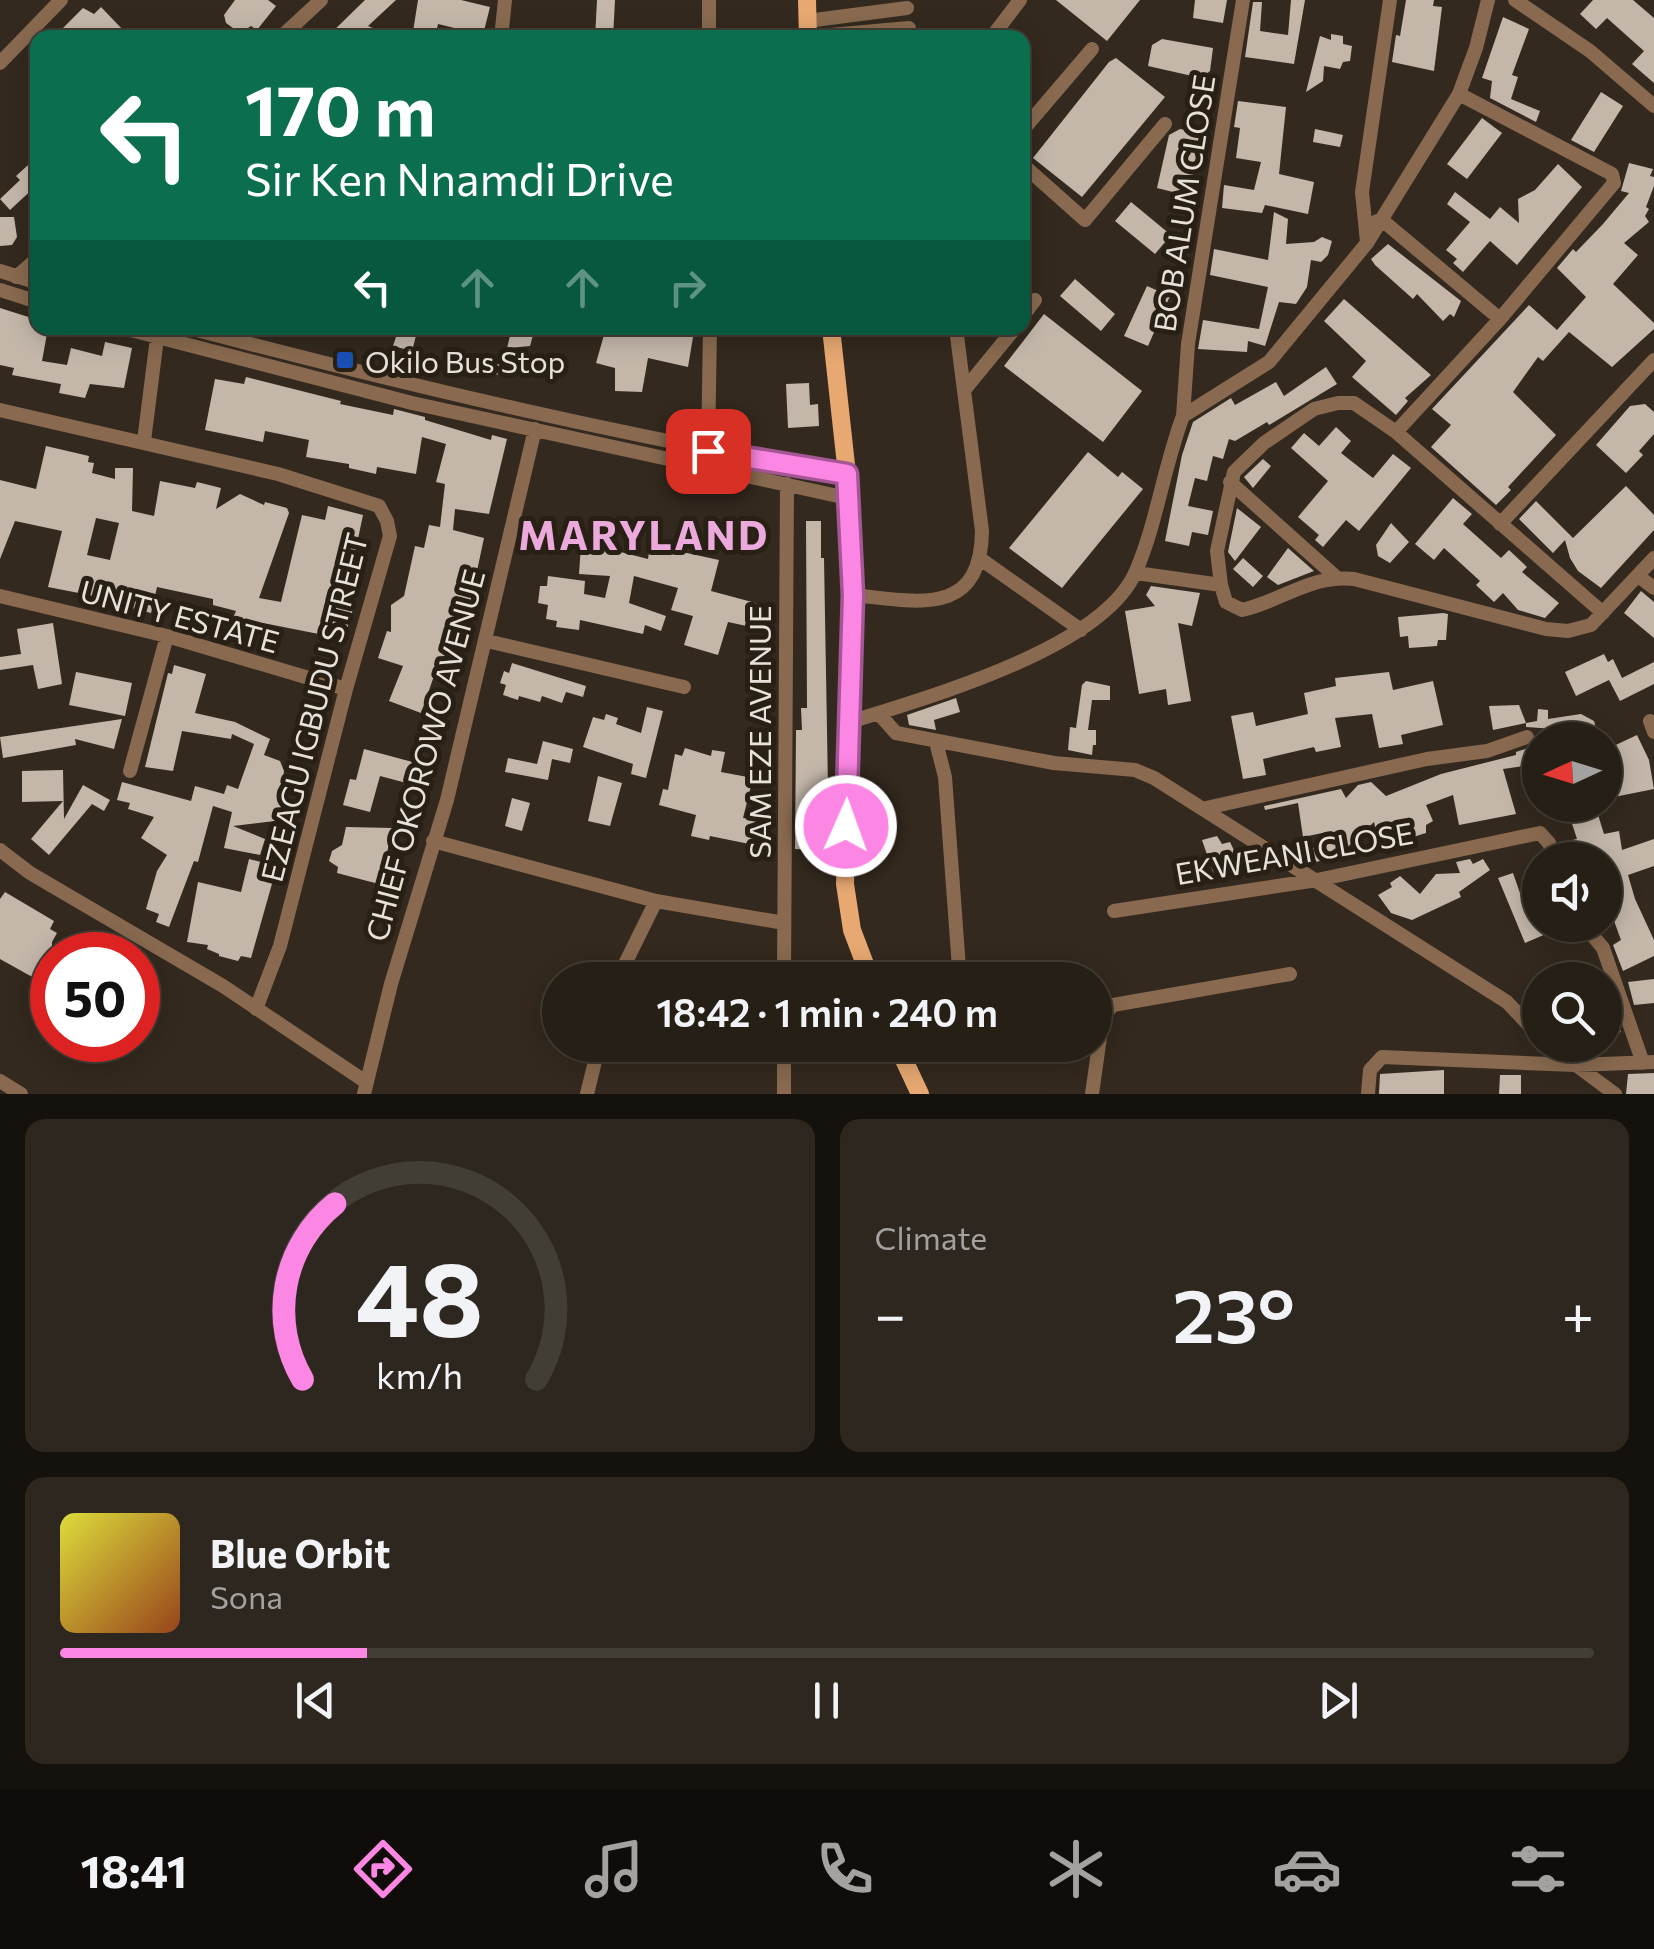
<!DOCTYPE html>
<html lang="en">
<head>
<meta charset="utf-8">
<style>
	:root { --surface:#261f16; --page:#2e271f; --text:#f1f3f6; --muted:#a4a2a1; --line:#423d35; --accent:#fc86e3 }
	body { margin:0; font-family:Commissioner,sans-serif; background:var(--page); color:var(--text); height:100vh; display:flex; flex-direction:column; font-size:38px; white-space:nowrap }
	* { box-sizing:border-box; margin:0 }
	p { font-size:32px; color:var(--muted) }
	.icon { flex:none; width:55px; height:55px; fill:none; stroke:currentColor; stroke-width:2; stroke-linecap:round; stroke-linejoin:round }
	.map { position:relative; height:1094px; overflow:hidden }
	.details { display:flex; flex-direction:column; gap:25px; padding:25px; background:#15110c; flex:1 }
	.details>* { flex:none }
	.banner { position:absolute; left:30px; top:30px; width:1000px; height:305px; border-radius:20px; box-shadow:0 5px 25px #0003,0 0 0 2px var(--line); background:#0b6e4f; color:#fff; overflow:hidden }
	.needle { width:65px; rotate:266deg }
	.buttons { position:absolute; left:1522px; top:722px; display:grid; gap:20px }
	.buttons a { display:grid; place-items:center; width:100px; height:100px; border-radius:50%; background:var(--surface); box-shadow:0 5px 25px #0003,0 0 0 2px var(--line); font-size:50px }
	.speed { position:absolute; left:30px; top:932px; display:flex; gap:20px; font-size:50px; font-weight:700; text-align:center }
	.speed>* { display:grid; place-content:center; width:130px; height:130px; border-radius:50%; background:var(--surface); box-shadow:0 5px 25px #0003,0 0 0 2px var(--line); line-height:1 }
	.speed .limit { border:15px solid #d22; background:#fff; color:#111 }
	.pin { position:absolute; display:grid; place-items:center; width:85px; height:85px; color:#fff; margin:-42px; border-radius:20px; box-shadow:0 5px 15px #0006 }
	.me { position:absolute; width:110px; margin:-55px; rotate:2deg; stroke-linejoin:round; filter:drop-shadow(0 0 8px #0008) }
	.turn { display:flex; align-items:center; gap:35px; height:210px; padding:0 50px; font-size:45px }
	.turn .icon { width:130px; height:130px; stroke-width:2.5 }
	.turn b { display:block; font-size:70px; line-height:85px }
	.lanes { display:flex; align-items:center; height:95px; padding:0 50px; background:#0003; justify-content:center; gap:50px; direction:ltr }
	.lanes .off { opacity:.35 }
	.big { font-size:75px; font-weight:600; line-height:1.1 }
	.details .widget { flex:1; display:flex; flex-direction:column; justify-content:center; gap:15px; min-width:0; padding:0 35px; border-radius:20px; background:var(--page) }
	.details .dial { align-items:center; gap:0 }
	.dial svg { height:260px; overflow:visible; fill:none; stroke:var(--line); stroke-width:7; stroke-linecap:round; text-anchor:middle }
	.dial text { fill:var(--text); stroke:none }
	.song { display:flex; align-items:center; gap:30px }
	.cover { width:120px; height:120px; border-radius:15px; background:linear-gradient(135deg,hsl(60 70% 55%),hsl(20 70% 35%)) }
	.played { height:10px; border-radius:5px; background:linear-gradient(90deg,var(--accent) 20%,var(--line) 20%) }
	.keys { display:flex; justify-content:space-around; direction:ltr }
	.heat { display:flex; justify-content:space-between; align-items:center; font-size:55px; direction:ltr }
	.details .tiles { flex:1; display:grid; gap:25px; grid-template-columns:1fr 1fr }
	.widget:last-child { grid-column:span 2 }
	.trip { position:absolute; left:542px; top:962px; width:570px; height:100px; border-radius:50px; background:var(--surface); box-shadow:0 5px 25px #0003,0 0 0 2px var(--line); font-weight:600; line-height:100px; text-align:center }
	.dock { display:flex; height:160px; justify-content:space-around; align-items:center; background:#0f0c09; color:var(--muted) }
	.dock .icon { width:70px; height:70px }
	.dock .current { color:var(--accent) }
	.dock b { font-size:45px; color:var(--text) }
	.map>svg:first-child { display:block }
	.building { fill:#c4b7aa; fill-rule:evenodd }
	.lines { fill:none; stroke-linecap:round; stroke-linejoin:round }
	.minor { stroke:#896a50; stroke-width:14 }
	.major { stroke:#e7a871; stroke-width:18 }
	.route-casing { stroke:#a45794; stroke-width:25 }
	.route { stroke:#fc86e3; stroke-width:18 }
	.transit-dot { fill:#1a4fb4; stroke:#292015; stroke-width:4 }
	.labels { text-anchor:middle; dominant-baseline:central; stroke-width:10; stroke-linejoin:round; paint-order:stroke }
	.street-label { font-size:30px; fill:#e8e1da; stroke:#292015 }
	.poi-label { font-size:30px; fill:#e8e1da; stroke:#292015; text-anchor:start }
	.district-label { font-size:40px; font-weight:bold; letter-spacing:2.5px; fill:#ecaadc; stroke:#292015 }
</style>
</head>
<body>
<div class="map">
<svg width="1654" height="1094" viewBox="0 0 1654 1094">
	<rect width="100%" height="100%" fill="#33291e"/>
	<path class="building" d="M235 0H268L276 6 257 30 251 26 240 33 226 23 224 15Z
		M365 0H396L368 26 396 38H326Z
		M418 0H461L490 7 483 35 438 24 435 38H412Z
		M597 0H615L613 38H595Z
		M1056 0H1140L1107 41Z
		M1195 0H1227L1223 23 1193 18Z
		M1291 0H1305L1294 64 1245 57 1253 2H1262L1260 31 1288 35Z
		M1406 0H1434L1433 6 1442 7 1434 71 1392 62 1396 35 1400 36Z
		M1593 0H1633L1654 18V83L1632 64 1644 51 1607 18 1596 29 1580 14Z
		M101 7 125 32 119 38H53L83 8 94 14Z
		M1503 17 1529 29 1512 75 1518 77 1511 99 1540 111 1536 122 1490 98 1492 81 1482 78Z
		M1331 34 1343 36V44L1352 46 1350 61 1343 62 1340 69 1324 66 1323 81 1306 92 1320 36 1331 40Z
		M1162 39 1213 48 1210 71 1201 78 1148 66 1152 45Z
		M1116 58 1165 97 1082 197 1033 158 1109 62Z
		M1601 92 1623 106 1594 152 1571 140Z
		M1238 101 1286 107 1279 174 1314 182 1308 214 1265 205 1262 213 1222 208 1224 185 1254 190 1261 162 1236 158 1240 128 1234 127Z
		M1482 118 1502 133 1467 179 1447 164Z
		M1180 129 1201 133 1190 188 1181 194 1157 188 1169 135Z
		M1315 129 1343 135 1340 147 1313 142Z
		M38 156V184L10 210 0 199 20 180 16 176Z
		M1629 163 1653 169 1650 176 1654 177V186L1646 207 1649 209 1645 216 1649 222 1624 243 1638 255 1613 284 1654 323V329L1612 367 1569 332 1543 361 1538 357 1513 392 1556 435 1508 487 1511 490 1496 505 1431 447 1451 425 1432 409 1529 305 1557 330 1586 297 1557 268 1573 249 1576 252 1603 224 1629 193 1621 191Z
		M1558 164 1582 187 1517 265 1490 241 1463 272 1453 263 1457 259 1446 250 1470 222 1447 204 1455 192 1490 219 1500 207 1519 223 1518 199 1535 190Z
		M1131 202 1171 235 1155 254 1115 221Z
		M1274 212 1288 219 1286 244 1314 242 1322 237 1332 241 1328 255 1321 262 1311 260 1307 287 1296 304 1279 302 1265 346 1248 341 1247 352 1198 349 1203 320 1259 329 1268 287 1210 275 1214 249 1268 260Z
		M0 217H14L17 237 12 245 0 246Z
		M1388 244 1461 301 1454 317 1450 314 1443 321 1417 294 1413 299 1375 265 1371 259Z
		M1075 279 1115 314 1101 331 1060 296Z
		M1147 286 1170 296 1148 346 1124 336Z
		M1344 299 1431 375 1405 398 1408 401 1396 415 1352 377 1366 361 1324 321Z
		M0 308 38 320V328H48L42 361 67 365 71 348 102 356 105 342 132 348 124 388 90 384 85 398 59 393 61 384 12 375 14 368 0 365Z
		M1044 314 1142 391 1103 442 1004 366Z
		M399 328H418L412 351 393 346Z
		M512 328H535L530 346 507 348Z
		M606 328H676L694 331 688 367 648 358 642 392 615 391V368L596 363Z
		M467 356 508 367 505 376 464 368Z
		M1326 367 1337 384 1269 425 1267 422 1235 441 1229 439 1223 459 1213 456 1207 481 1195 478 1188 506 1213 511 1208 535 1192 532 1189 546 1165 541 1182 455 1193 422 1231 398 1235 405 1276 382 1284 396Z
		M246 377 341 401 340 404 393 415 394 409 425 417V420L491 440 492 435 507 439 489 514 455 509 453 530 484 538 462 641 453 640 440 678 434 676 421 713 389 701 403 666 378 658 387 631 391 632V605L404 596 415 546 424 548 429 525 440 527 445 484 436 482 446 444 422 437 416 474 377 467 376 474 349 468V464L306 457 309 440 265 431 263 442 205 430 215 379 244 384Z
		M809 383 810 405 818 404 819 426 788 428 786 384Z
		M1645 404 1654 412V434L1639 451 1643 455 1626 473 1596 445 1630 406Z
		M1336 427 1351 441 1341 453 1373 478 1393 454 1411 468 1359 531 1346 520 1323 547 1315 540 1319 535 1298 517 1328 481 1291 448 1304 433 1319 446Z
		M46 446 89 456 88 462 94 463 92 473 115 479V468H133L132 511 154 516 160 481 195 488 197 482 221 488 216 509 240 494 264 505 265 502 287 508 289 513 259 598 281 602 302 515 325 520 328 506 363 515 350 577 348 606 353 609 347 629H340L339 638 263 623 259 629 233 618 236 611 213 605V599L157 587 151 613 124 606 125 602 48 587 62 531 15 521 0 559V480L36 489ZM96 518 119 523 110 560 87 555Z
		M1088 452 1118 477 1122 472 1143 489 1062 588 1009 548Z
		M1263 459 1271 466 1253 488 1244 477Z
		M1626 486 1654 515V530L1601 588 1578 571 1570 558 1565 540 1553 553 1519 519 1536 501 1573 538Z
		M1453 498 1472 514 1463 524 1501 558 1509 550 1527 567 1522 572 1559 603 1545 618 1518 610 1503 593 1494 602 1476 585 1480 581 1444 548 1434 560 1415 544Z
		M1237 508 1261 527 1235 561 1228 552Z
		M806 521H821V558H824L828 788H819L815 850 795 849 796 730H802L801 708H807Z
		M1391 523 1409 542 1390 563 1378 556 1376 545Z
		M581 545 601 547 648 559 650 545 719 560 711 591 770 607 765 630 728 622 718 655 684 645 693 616 671 610 678 588 634 576 629 603 666 616 661 631 645 625 643 634 580 620 579 630 556 627 557 621 546 619 548 605 538 603 540 586H547L548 576 585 581 584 594 605 598 610 576 579 574Z
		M1288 548 1314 571 1278 585 1267 577Z
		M1243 558 1263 576 1253 587 1233 569Z
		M1151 586 1200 593 1192 626 1178 623 1191 701 1168 705 1166 689 1139 694 1125 611 1155 606 1146 595Z
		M1641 591 1654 602V638L1624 613Z
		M1443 613 1448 614 1446 640H1438L1437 646 1409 648 1408 636 1400 637 1398 617Z
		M53 623 62 684 38 689 33 665 0 670V657L21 654 17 629Z
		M1604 654 1608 662 1613 659 1622 678 1654 662V684L1620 701 1609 680 1576 696 1565 672Z
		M512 663 586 686 583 697 566 692 562 703 542 696 540 702 519 696 518 700 503 695 506 685 500 683 504 671 509 673Z
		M174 665 206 674 195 713 235 722 270 739 264 755 280 761 284 771 280 801 286 804 287 810 283 820 233 826 265 839 260 855 224 848 232 812 213 806 198 862 194 861 169 927 156 922 159 914 146 909 157 871 167 855 141 838 154 817 128 809 130 803 117 800 122 782 191 801 195 786 224 794 227 785 238 789 254 744 232 734 231 739 182 731 173 771 145 767 168 673 172 674Z
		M76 672 132 683 125 716 69 705Z
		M1389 672 1393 690 1433 681 1443 725 1401 735 1403 744 1379 748 1372 714 1335 718 1341 747 1316 752 1314 747 1263 759 1266 775 1243 779 1231 716 1253 712 1256 726 1308 714 1304 693 1336 686 1335 678Z
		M1086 681 1110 686V700H1092L1088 730H1096V745H1093L1092 755 1068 750 1070 727 1076 728 1082 685Z
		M956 698 960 712 934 720 936 730 909 725 907 715Z
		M1519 705 1526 723 1493 730 1489 706Z
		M647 707 663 711 646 778 631 774 633 764 583 747 593 717 604 720 606 714 618 718 616 724 641 733Z
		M1538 709 1548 710V719L1581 714 1594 721 1597 732 1526 727V723L1537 721Z
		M427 713 441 716 435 746 421 743Z
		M122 719 114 749 75 739 76 745 3 758 0 737Z
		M1637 735 1649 760 1654 789 1609 798 1605 750Z
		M543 741 573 749 570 763 552 759 548 780 505 772 508 758 537 764Z
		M1534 746 1538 764 1503 769 1516 814 1459 825 1453 795 1426 805 1433 821 1426 825V833L1400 841 1399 837 1379 843 1374 822 1338 856 1334 854 1317 862 1309 852 1332 831 1303 837 1298 803 1265 810 1264 806 1341 789 1346 798 1358 785 1371 782 1386 796 1441 774 1516 755V752Z
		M685 748 711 756 712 750 725 752 721 772 753 778 743 818 763 821 759 846 710 836 709 840 691 836 696 815 659 805 663 789 668 790 675 754 682 756Z
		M364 749 420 764 414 785 380 776 370 812 343 805 350 779 356 780Z
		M63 770 64 819 83 785 110 800 104 811 92 804 49 855 31 839 63 801 22 802V771Z
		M598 776 622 783 610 826 588 821Z
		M512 798 530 803 522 831 505 826Z
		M1566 805H1595L1604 834 1619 831 1622 850 1654 839V866L1628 875 1635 899 1654 940V956L1623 971 1613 945 1621 940 1605 896V856L1568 860 1564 842 1577 839Z
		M346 827 392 828 386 858 400 861 394 888 337 873 338 867 329 861 332 851 342 845Z
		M1217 836 1222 844 1230 842 1241 865 1215 878 1202 840Z
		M249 859 277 866 251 958 241 956 238 961 219 956V954L207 949 208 945 187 942 198 882 241 892Z
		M1470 859 1473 864 1483 859 1490 870 1459 892 1461 897 1412 920 1391 913 1378 895 1392 887 1390 883 1400 876 1420 894 1436 874 1460 873 1456 862Z
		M1513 873 1529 919 1540 914V925H1567L1525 943 1498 878Z
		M5 892 54 921 50 929 57 933 52 942V988L0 959V899Z
		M1654 979V1003L1634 1005 1628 982Z
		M1605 991 1621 1032 1605 1038Z
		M1444 1070V1094H1379L1380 1074Z
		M1654 1073V1094H1626L1628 1074Z
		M1500 1075H1521V1094H1499Z"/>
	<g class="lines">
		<path class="minor" d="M709 0V38
			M1515 0 1590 51 1654 106
			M807 21 907 8
			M808 37 909 28
			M280 38 321 0
			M501 38 505 0
			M991 38 1020 0
			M0 63 61 0
			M1022 131 1092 49
			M1022 164 1085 220 1165 124
			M1377 221 1382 220 1500 319
			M1367 242 1362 192 1390 0
			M0 271 38 283
			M16 277 38 258
			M0 290 38 302
			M1022 317 1035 300
			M123 328 412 403 847 498
			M189 328C406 385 625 437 847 474
			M965 389 1015 328
			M0 410 278 474 379 506 387 521 390 536 346 689 280 946 256 1009
			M1183 416 1188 344 1243 0
			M1396 432 1500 319 1614 183 1612 174 1459 94
			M144 441 157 338
			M708 451 710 328
			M1230 482 1336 577
			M1500 524 1654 360
			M982 560 1081 630
			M1136 573 1221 585 1226 602 1242 610C1282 601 1311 574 1354 579L1546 629 1568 631 1591 625 1654 558
			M1638 576 1654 588
			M1221 585 1217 551 1234 472 1264 443 1314 409 1338 403H1354L1396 432 1603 613
			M853 595C915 601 981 619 982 531L956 328
			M0 596 167 636 346 689
			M487 641 684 687
			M879 714 896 733 1054 763 1135 770 1154 778 1507 1002 1540 1037
			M1650 721 1654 732
			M850 722C927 697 1103 649 1136 571 1157 522 1164 466 1183 416L1269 362 1367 243 1459 94 1476 48 1488 0
			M936 742 945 777 959 968
			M130 771 167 636
			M1206 808 1427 759 1487 751 1527 737
			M433 841 656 901 784 923
			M0 850 30 873 223 986 366 1082
			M1114 911 1317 880 1540 833 1549 843 1556 860
			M1584 925 1603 948 1643 1063
			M617 980 656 901
			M784 980 787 484
			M784 1045V1094
			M1549 1045 1615 1094
			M0 1081 21 1094
			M364 1094 391 984 447 800 535 429
			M587 1094 599 1045
			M1092 1094 1103 1016 1113 1005 1290 974
			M1368 1094 1370 1070 1382 1057 1575 1065 1654 1062"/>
		<path class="major" d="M807 0 808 38
			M831 328 847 474 853 595 845 884 852 930 871 980
			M897 1045 920 1094"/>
	</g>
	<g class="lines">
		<defs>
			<path id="route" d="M708 451 847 474 853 595 846 826"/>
		</defs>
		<use href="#route" class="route-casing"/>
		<use href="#route" class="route"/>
	</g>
	<rect class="transit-dot" x="335" y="350" width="20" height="20" rx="5"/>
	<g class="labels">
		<g class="street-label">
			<text transform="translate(1183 203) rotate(-81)">BOB ALUM CLOSE</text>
			<text transform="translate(180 615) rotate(15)">UNITY ESTATE</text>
			<text transform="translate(313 707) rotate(-76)">EZEAGU IGBUDU STREET</text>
			<text transform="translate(758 732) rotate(-90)">SAM EZE AVENUE</text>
			<text transform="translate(424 755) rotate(-75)">CHIEF OKOROWO AVENUE</text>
			<text transform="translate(1294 852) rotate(-10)">EKWEANI CLOSE</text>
		</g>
		<g class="poi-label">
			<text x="365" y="360">Okilo Bus Stop</text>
		</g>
		<g class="district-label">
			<text x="644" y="533">MARYLAND</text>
		</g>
	</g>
</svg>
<div class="buttons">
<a><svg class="needle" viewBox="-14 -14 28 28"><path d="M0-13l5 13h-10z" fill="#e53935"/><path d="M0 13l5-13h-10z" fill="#a4a2a1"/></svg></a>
<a><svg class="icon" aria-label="sound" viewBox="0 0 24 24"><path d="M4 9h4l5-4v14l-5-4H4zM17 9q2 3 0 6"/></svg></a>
<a><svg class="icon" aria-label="search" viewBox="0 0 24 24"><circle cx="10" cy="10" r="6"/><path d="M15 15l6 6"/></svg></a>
</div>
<div class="speed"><div class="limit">50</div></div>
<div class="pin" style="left:708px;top:451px;background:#d93025"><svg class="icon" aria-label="arrive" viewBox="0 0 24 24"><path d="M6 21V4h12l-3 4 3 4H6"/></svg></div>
<svg class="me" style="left:846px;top:826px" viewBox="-20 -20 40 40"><circle r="17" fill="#fc86e3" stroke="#fff" stroke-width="3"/><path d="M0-11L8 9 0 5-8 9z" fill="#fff"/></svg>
<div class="trip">18:42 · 1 min · 240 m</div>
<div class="banner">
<div class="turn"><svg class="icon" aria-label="left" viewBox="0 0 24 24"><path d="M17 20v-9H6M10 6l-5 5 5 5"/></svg><div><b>170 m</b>Sir Ken Nnamdi Drive</div></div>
<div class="lanes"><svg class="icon" aria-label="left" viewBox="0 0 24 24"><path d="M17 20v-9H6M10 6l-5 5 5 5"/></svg><svg class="icon off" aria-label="ahead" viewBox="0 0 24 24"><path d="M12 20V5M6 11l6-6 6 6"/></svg><svg class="icon off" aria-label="ahead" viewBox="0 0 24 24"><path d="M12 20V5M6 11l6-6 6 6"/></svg><svg class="icon off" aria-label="right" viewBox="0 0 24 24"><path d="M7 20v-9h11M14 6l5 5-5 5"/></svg></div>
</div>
</div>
<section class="details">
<div class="tiles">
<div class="widget dial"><svg viewBox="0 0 100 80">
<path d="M14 69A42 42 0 1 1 86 69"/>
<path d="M14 69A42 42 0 0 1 24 15" stroke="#fc86e3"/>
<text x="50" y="56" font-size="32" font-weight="700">48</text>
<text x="50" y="72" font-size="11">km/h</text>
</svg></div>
<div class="widget"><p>Climate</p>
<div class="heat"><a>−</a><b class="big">23°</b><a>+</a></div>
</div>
<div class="widget">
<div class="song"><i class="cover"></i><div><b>Blue Orbit</b><p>Sona</p></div></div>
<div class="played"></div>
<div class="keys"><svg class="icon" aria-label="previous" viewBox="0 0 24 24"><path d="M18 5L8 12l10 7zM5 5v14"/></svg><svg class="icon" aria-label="pause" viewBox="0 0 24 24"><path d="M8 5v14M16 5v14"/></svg><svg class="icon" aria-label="next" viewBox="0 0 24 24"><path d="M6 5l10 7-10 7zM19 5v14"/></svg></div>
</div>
</div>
</section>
<nav class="dock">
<b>18:41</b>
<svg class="icon current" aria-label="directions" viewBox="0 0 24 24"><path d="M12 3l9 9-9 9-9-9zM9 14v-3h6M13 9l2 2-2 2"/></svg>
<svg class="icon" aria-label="music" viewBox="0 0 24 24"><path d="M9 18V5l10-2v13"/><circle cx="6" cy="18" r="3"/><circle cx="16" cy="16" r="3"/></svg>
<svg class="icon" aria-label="phone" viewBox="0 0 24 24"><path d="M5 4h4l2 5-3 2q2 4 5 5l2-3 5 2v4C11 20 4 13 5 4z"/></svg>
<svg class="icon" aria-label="climate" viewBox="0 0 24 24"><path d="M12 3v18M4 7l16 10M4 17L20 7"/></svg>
<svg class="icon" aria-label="car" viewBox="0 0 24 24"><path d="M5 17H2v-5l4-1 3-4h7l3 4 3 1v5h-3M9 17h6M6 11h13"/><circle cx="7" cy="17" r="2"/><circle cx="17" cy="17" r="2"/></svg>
<svg class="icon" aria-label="filters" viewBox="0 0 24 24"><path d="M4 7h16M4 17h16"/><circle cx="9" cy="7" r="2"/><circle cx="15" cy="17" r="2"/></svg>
</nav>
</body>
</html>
